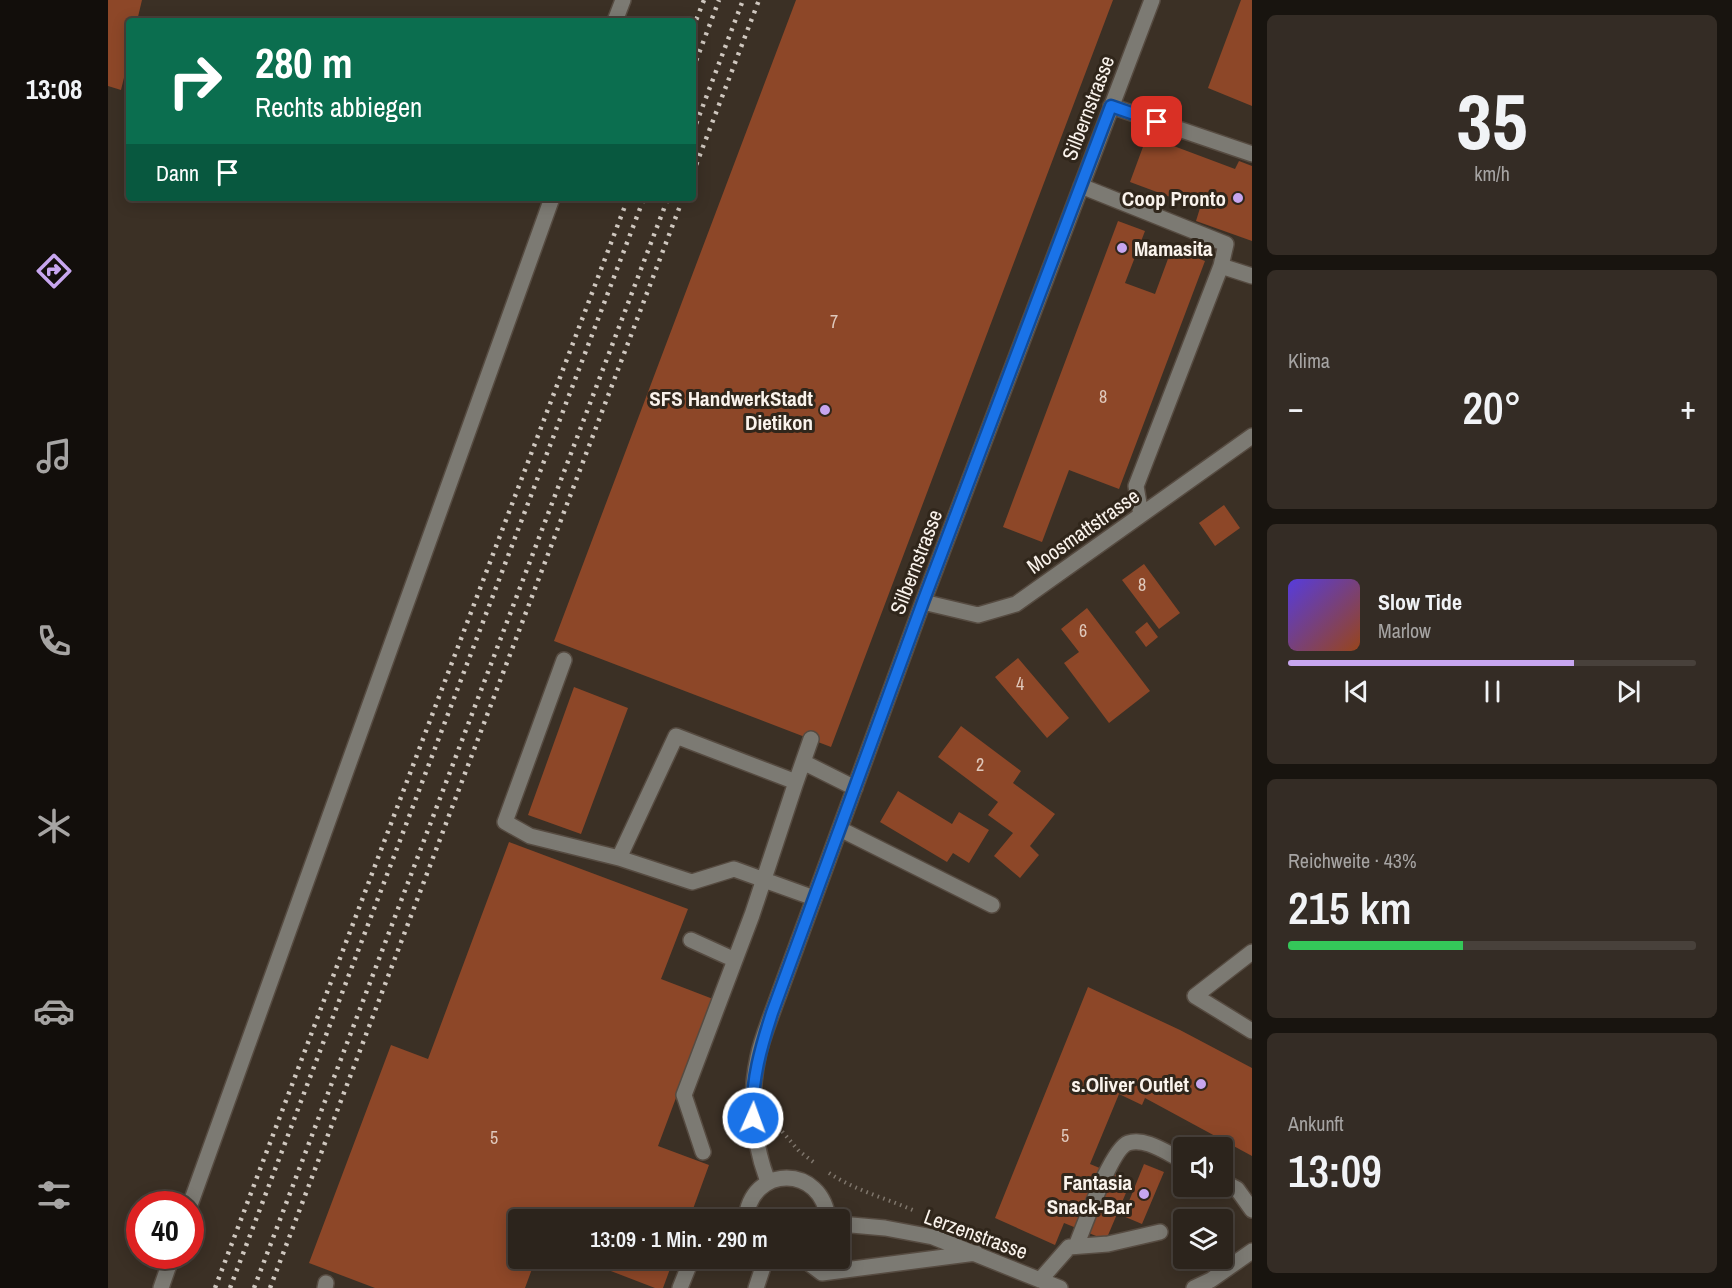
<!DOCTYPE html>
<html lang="de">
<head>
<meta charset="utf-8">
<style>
	:root { --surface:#2c241c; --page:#342c25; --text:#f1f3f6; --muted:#a6a4a3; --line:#48413b; --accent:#c7a6ef }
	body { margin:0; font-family:"Archivo Narrow",sans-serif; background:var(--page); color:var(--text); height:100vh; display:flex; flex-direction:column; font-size:22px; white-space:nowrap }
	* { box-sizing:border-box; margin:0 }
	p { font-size:20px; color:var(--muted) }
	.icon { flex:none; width:33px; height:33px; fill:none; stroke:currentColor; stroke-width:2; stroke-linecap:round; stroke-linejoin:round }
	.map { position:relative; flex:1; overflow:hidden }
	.panel { display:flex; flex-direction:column; gap:15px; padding:15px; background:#18140f; width:480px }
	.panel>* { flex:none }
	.guide { position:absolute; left:18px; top:18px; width:570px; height:183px; border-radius:6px; box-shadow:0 3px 15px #0003,0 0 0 2px var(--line); background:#0b6e4f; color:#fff; overflow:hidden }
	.fabs { position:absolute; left:1065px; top:1137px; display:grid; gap:12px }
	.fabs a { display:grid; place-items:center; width:60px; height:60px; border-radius:6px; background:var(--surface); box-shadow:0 3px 15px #0003,0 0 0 2px var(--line); font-size:30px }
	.speed { position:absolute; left:18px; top:1191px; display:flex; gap:12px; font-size:30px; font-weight:700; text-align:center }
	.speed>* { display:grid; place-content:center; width:78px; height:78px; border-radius:50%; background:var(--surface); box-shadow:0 3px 15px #0003,0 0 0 2px var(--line); line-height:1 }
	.speed .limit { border:9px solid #d22; background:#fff; color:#111 }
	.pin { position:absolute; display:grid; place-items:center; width:51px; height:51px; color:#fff; margin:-26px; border-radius:12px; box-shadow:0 3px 9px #0006 }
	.me { position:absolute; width:66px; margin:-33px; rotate:2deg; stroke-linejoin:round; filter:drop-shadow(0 0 4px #0008) }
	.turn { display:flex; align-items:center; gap:21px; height:126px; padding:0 30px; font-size:27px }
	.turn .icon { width:78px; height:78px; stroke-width:2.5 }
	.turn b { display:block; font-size:42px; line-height:51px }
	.then { display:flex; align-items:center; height:57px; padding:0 30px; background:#0003; gap:12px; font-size:22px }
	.big { font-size:45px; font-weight:600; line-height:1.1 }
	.panel .widget { flex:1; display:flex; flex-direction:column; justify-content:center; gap:9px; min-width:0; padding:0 21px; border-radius:9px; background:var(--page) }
	.panel .dial { align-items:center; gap:0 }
	.dial b { font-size:78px; line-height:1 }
	.song { display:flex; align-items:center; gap:18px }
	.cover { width:72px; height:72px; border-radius:9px; background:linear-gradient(135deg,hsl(250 70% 55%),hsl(20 70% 35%)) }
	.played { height:6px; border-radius:3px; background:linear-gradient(90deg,var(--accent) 70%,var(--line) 70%) }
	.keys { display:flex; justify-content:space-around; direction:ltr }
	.heat { display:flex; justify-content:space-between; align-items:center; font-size:33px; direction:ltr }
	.charge { height:9px; border-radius:4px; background:linear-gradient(90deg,#34c759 43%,var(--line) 0) }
	.trip { position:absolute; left:400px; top:1209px; width:342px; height:60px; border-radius:6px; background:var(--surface); box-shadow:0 3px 15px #0003,0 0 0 2px var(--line); font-weight:600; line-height:60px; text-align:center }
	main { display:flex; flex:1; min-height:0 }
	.menu { display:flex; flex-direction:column; width:108px; justify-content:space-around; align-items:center; background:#120e0b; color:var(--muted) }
	.menu .icon { width:42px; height:42px }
	.menu .selected { color:var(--accent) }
	.menu b { font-size:27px; color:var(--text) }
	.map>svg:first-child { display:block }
	.building { fill:#8d4728 }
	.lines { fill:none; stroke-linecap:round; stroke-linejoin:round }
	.minor-casing { stroke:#564b41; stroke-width:18 }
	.path { stroke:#7f766c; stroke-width:4; stroke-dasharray:1.5 4.5; stroke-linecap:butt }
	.minor { stroke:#7c7a73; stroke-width:15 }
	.rail { stroke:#cfc7bf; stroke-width:4.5; stroke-dasharray:3 6; stroke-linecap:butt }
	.route-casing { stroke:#114b97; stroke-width:15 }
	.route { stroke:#1a73e8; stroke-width:10 }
	.poi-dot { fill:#c7a6ef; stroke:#30261b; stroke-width:2 }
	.labels { text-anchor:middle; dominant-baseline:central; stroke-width:6; stroke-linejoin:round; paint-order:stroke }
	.number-label { font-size:18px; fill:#dfc8bb }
	.street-label { font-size:21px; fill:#faf3ec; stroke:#30261b }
	.poi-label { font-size:21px; font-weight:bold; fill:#faf3ec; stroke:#30261b; text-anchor:end }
</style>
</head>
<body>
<main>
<nav class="menu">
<b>13:08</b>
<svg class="icon selected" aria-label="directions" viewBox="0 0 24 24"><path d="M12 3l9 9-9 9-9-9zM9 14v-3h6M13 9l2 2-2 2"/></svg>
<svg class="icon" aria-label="music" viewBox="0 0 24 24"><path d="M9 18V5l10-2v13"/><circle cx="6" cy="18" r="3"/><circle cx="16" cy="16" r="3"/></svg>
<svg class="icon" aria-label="phone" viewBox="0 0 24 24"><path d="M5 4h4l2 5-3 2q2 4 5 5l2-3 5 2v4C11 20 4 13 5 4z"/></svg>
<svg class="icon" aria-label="climate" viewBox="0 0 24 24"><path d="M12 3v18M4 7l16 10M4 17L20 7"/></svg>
<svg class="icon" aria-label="car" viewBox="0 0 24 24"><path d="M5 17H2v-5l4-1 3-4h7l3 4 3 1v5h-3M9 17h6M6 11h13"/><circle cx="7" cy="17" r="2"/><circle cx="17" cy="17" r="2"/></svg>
<svg class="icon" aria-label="filters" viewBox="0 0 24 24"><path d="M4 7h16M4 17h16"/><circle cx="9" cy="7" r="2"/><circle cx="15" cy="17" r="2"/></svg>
</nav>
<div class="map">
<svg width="1144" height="1288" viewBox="0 0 1144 1288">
	<rect width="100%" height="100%" fill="#3b3025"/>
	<path class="building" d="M0 0H34L29 21H21V57L13 90 0 86Z
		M688 0H1005L723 747 446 641Z
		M1133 0H1144V106L1100 88Z
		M1039 136 1127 169 1131 161 1144 166V241L1088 221 1092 208 1022 182Z
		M1010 221 1037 231 1017 283 1047 294 1064 248 1097 261 1011 489 961 470 934 542 895 527Z
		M1116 505 1132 528 1107 546 1091 523Z
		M1036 564 1072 613 1051 629 1014 580Z
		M979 608 1042 691 1001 723 956 663 971 652 953 629Z
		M1039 622 1050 637 1038 647 1027 632Z
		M910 658 961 718 939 738 887 677Z
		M466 687 520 708 473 834 420 815Z
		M853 726 913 771 905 783 947 814 922 846 931 855 912 878 886 856 905 833 880 815 890 802 830 757Z
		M790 791 844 824 851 812 881 830 861 863 845 853 839 862 772 822Z
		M401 842 580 909 553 979 605 999 550 1146 601 1165 581 1220H411V1258H428L417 1288H267L201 1263 283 1045 320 1059Z
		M980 987 1072 1030 1144 1068V1156L1037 1098 1034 1105 1011 1094 982 1164 1023 1181 998 1240 956 1223 947 1245 887 1218Z
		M1036 1164 1056 1172 1034 1224 1015 1216Z
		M469 1258H566L555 1288H547Z"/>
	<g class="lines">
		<defs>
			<path id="minor" d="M507 21 515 0
				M1003 106 1144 154
				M973 186 1118 244 1113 266 1144 276
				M1033 515 1028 486 1113 266
				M815 602 870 615 908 604 1144 436
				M456 660 397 822 422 836 511 858
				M703 739 688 782 568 736 511 858 584 882 626 869 706 898
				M695 762 747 788
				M732 829 884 905
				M583 940 627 960
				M1144 952 1087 996 1144 1031
				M595 1152 576 1095 644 915 688 782
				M1114 1181 1129 1189 1144 1210
				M660 1182C645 1142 641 1099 650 1057 653 1042 659 1027 664 1013L815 602 1044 0
				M82 1205 444 198
				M638 1220C642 1164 715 1164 720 1220
				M732 1224 777 1228 825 1237 952 1288
				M968 1246C976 1227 1003 1149 1020 1143 1038 1137 1060 1154 1076 1161
				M670 1258H687
				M694 1258 714 1273 868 1253
				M932 1280 961 1247 1000 1244 1052 1232
				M53 1288 64 1256
				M217 1288 218 1283
				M572 1288 584 1258
				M648 1288 658 1258
				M1086 1288 1103 1280 1144 1251"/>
		</defs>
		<use href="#minor" class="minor-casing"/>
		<path class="path" d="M667 1109 672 1129 691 1151 708 1164
			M721 1173C748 1191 778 1198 807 1211"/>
		<use href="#minor" class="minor"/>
		<path class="rail" d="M585 28 596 0
			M585 69 611 0
			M585 132 635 0
			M585 173 651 0
			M107 1288 520 198
			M122 1288 536 198
			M146 1288 560 198
			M162 1288 575 198"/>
	</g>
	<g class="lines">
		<defs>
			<path id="route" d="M645 1118C643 1081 653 1047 664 1013L815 602 1003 106 1049 122"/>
		</defs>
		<use href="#route" class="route-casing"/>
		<use href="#route" class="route"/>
	</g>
	<g class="poi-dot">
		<circle cx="1130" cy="198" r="6"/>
		<circle cx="1014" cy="248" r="6"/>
		<circle cx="717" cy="410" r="6"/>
		<circle cx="1093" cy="1084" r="6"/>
		<circle cx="1036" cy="1194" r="6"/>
	</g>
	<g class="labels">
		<g class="number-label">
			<text x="726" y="321">7</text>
			<text x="995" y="396">8</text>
			<text x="1034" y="584">8</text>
			<text x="975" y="630">6</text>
			<text x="912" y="683">4</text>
			<text x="872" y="764">2</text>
			<text x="957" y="1135">5</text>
			<text x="386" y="1137">5</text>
		</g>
		<g class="street-label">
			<text transform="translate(980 108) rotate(-69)">Silbernstrasse</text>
			<text transform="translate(975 531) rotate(-35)">Moosmattstrasse</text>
			<text transform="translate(808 562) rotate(-69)">Silbernstrasse</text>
			<text transform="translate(868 1234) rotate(20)">Lerzenstrasse</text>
		</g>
		<g class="poi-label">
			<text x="1118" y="198">Coop Pronto</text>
			<text x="1026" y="248" text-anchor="start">Mamasita</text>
			<text x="705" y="398">SFS HandwerkStadt<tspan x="705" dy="24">Dietikon</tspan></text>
			<text x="1081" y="1084">s.Oliver Outlet</text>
			<text x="1024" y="1182">Fantasia<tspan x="1024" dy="24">Snack-Bar</tspan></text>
		</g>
	</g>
</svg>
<div class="fabs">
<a><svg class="icon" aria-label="sound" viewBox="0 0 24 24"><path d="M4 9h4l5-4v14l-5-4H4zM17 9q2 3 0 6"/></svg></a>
<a><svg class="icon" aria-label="layers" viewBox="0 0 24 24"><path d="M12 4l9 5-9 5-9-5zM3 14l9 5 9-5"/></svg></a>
</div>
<div class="speed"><div class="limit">40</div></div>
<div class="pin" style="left:1049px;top:122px;background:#d93025"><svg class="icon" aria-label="arrive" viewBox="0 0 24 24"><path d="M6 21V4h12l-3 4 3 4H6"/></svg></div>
<svg class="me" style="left:645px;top:1118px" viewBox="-20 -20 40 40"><circle r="17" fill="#1a73e8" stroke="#fff" stroke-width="3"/><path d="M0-11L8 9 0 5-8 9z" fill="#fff"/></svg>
<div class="trip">13:09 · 1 Min. · 290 m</div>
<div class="guide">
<div class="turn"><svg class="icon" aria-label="right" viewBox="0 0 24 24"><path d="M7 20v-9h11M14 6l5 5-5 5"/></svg><div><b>280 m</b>Rechts abbiegen</div></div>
<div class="then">Dann<svg class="icon" aria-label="arrive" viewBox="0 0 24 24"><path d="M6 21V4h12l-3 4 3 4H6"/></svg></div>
</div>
</div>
<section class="panel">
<div class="widget dial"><b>35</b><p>km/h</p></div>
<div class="widget"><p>Klima</p>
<div class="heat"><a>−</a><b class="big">20°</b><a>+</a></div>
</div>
<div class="widget">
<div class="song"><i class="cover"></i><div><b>Slow Tide</b><p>Marlow</p></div></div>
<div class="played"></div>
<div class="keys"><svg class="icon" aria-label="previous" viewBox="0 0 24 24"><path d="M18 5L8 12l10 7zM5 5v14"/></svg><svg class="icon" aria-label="pause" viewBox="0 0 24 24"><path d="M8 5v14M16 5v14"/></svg><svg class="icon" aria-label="next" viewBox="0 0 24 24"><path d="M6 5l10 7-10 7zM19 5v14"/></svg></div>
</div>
<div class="widget"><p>Reichweite · 43%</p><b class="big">215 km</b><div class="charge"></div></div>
<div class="widget"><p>Ankunft</p><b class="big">13:09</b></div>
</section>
</main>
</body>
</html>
